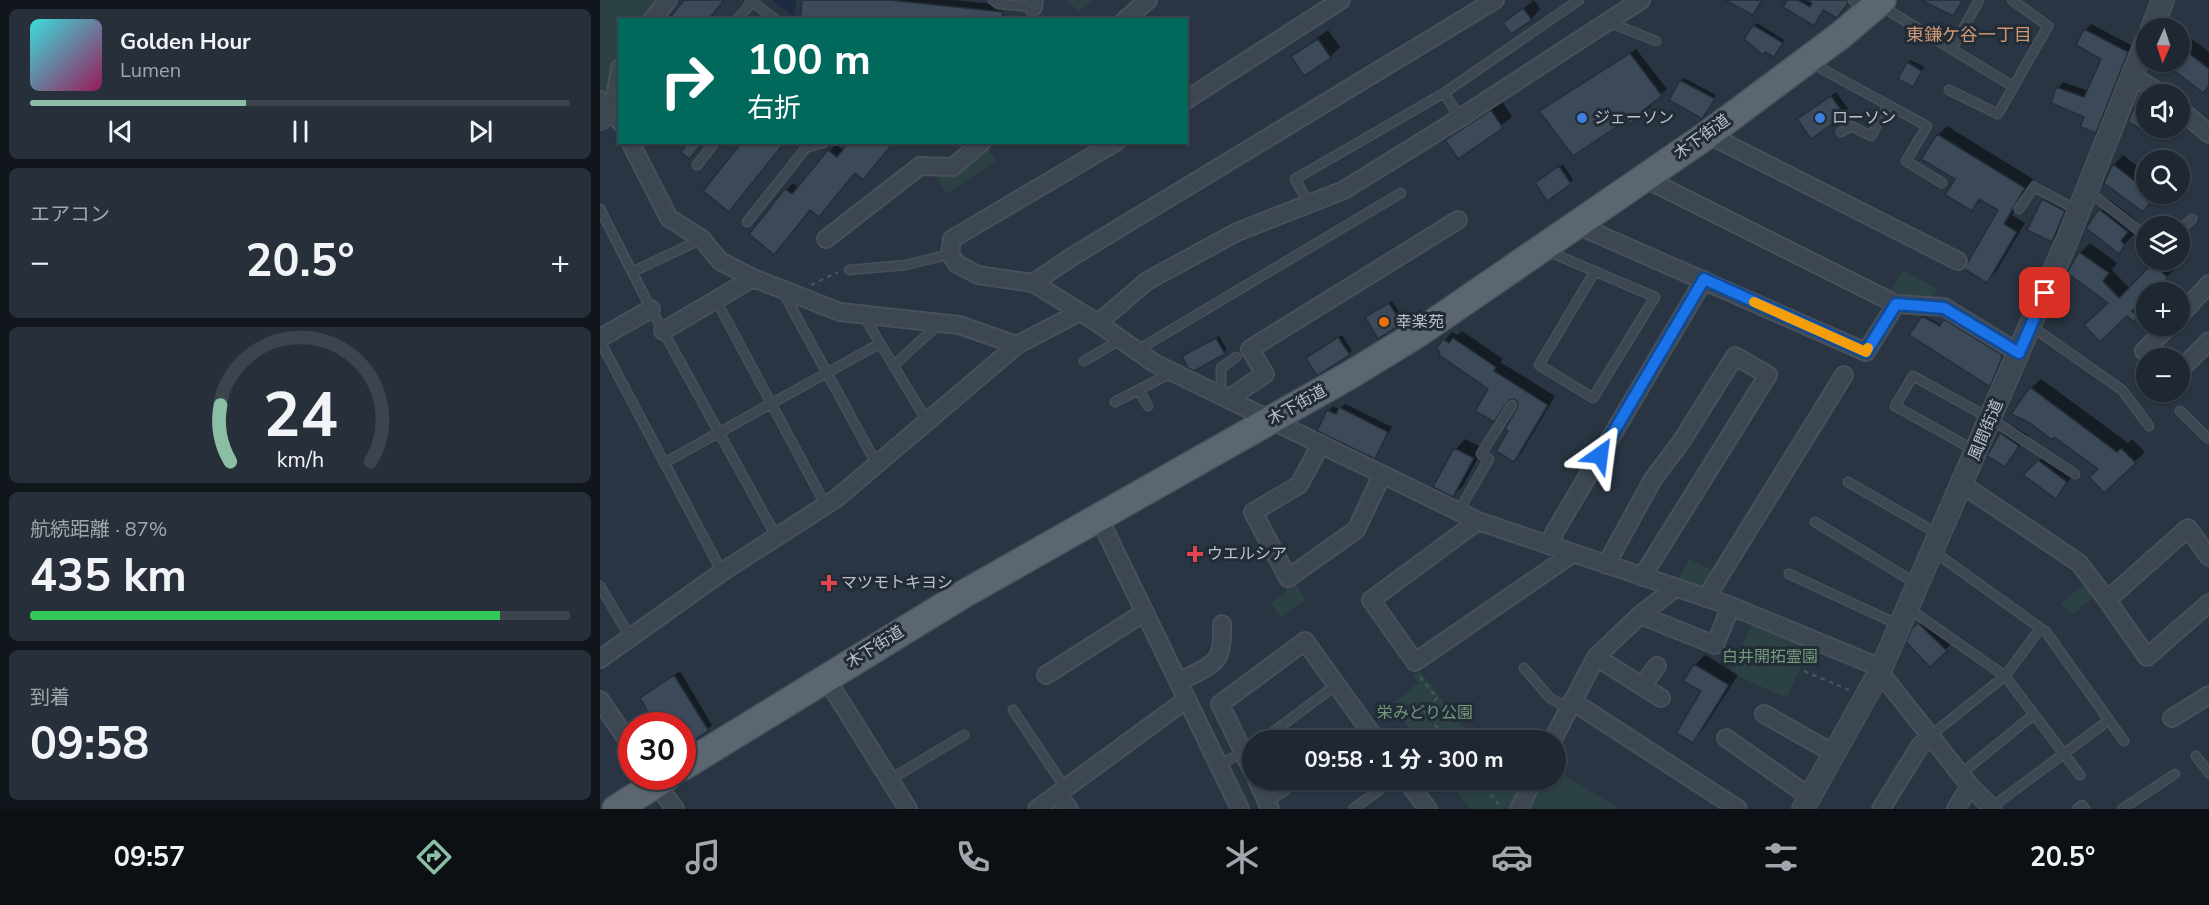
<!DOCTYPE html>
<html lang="ja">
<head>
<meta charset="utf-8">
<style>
	:root { --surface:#1f2832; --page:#27303a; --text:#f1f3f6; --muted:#a1a6ac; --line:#3c444d; --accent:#8abfa5 }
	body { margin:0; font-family:"Nunito Sans","Noto Sans JP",sans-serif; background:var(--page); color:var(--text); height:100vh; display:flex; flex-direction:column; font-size:22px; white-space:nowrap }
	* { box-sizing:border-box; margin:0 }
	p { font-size:20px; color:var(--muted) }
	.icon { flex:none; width:33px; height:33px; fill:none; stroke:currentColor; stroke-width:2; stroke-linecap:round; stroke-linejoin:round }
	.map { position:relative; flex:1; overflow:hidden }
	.details { display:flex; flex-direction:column; gap:9px; padding:9px; background:#11161c; width:600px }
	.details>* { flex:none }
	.banner { position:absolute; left:18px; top:18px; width:570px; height:126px; border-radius:0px; box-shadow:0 2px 4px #0004,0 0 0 2px var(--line); background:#00695c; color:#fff; overflow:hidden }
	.needle { width:39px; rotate:183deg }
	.fabs { position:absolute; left:1536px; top:18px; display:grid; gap:12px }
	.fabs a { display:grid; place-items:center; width:54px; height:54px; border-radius:50%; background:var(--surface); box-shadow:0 2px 4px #0004,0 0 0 2px var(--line); font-size:30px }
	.speed { position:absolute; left:18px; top:712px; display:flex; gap:12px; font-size:30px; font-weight:700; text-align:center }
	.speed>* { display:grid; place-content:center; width:78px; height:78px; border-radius:50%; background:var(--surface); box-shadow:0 2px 4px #0004,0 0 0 2px var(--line); line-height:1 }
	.speed .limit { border:9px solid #d22; background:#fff; color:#111 }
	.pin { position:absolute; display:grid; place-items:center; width:51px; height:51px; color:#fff; margin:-26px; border-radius:12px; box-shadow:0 3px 9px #0006 }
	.me { position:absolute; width:66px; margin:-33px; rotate:31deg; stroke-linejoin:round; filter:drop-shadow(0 0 4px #0008) }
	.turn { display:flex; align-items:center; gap:21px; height:126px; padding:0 30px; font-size:27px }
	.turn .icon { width:78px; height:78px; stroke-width:2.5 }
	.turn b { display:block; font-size:42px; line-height:51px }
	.big { font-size:45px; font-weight:700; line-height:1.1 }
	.details .card { flex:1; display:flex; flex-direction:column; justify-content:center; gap:9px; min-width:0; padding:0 21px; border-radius:9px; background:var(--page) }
	.details .dial { align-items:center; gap:0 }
	.dial svg { height:156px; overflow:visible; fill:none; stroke:var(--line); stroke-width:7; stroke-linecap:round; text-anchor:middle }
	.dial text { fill:var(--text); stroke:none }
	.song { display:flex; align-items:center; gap:18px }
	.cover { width:72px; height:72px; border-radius:9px; background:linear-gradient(135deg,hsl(180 70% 55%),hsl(330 70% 35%)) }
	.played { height:6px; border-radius:3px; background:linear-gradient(90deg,var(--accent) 40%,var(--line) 40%) }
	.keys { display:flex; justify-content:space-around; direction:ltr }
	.heat { display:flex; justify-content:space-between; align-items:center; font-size:33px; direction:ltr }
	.charge { height:9px; border-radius:4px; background:linear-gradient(90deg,#34c759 87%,var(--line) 0) }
	.trip { position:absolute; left:642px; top:730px; width:324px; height:60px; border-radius:30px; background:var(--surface); box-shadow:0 2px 4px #0004,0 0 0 2px var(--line); font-weight:700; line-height:60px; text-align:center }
	.menu { display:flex; height:96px; justify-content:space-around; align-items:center; background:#0c1014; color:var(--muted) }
	.menu .icon { width:42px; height:42px }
	.menu .active { color:var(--accent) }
	.menu b { font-size:27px; color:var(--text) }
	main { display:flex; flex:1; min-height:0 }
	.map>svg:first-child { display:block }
	.green { fill:#2b4143 }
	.water { fill:#1c2c40 }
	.shadow { fill:#0007 }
	.building { fill:#3c4958; stroke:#242e39; stroke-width:1.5 }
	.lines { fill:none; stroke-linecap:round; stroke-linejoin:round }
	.service-casing { stroke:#47505b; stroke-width:11 }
	.minor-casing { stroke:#47505b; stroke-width:20 }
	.tertiary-casing { stroke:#47505b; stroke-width:24 }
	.primary-casing { stroke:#47505b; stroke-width:30 }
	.path { stroke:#455a5b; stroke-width:2; stroke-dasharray:4.5 4.5; stroke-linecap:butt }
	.service { stroke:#3d4752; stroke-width:8 }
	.minor { stroke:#3d4752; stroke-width:16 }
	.tertiary { stroke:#3d4752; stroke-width:21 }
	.primary { stroke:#5c6671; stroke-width:27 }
	.route-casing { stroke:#114b97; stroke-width:15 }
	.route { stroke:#1a73e8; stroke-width:10 }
	.slow { stroke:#f59e0b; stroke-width:10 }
	.shop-dot { fill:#3f7fe0; stroke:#222c37; stroke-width:2 }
	.food-dot { fill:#e8710a; stroke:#222c37; stroke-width:2 }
	.health-dot { fill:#e0444e; stroke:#222c37; stroke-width:2 }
	.labels { text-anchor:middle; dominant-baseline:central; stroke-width:6; stroke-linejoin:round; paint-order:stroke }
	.poi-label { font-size:16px; fill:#bbc2cc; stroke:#222c37; text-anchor:start }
	.street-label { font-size:16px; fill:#bbc2cc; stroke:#222c37 }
	.park-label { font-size:16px; fill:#749b7b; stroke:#222c37 }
	.neighbourhood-label { font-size:18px; fill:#cf9772; stroke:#222c37 }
</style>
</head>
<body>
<main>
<section class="details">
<div class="card">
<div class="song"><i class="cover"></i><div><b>Golden Hour</b><p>Lumen</p></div></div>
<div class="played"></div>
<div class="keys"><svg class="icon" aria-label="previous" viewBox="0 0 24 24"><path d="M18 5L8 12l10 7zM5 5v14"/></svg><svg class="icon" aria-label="pause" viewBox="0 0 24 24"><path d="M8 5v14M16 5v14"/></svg><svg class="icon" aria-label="next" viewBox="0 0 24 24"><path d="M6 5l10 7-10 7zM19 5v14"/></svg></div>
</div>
<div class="card"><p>エアコン</p>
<div class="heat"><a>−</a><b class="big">20.5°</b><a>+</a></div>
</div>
<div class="card dial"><svg viewBox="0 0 100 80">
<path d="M14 69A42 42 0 1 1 86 69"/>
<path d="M14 69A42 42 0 0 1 9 40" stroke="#8abfa5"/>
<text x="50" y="56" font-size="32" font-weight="700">24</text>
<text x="50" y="72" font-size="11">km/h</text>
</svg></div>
<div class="card"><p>航続距離 · 87%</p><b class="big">435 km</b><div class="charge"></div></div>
<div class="card"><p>到着</p><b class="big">09:58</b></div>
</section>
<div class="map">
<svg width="1609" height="809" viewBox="0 0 1609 809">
	<rect width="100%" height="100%" fill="#293542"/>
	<path class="green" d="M0 0H61L46 19 20 20 19 53 13 66 10 98 0 92Z
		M465 0H492L479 11Z
		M386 145 396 161 346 194 334 170 348 171V175L354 176 355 171Z
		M1303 270 1338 289 1331 300 1290 293Z
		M1089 559 1113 571 1105 588 1078 580Z
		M694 581 706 600 681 617 670 603 687 592 685 588Z
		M1485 583 1494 596 1472 615 1461 603Z
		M1154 619 1212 641 1187 698 1130 673Z
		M819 670 875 741H819L792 705 818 683 813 676Z
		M956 771 1021 809H923L937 780H956Z
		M848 780H906L919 797 914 809H870Z"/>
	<path class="water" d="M172 0H196L194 17Z"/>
	<path class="shadow" d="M203 0H356L402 5 401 20Z
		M934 0 940 9 931 19 905 23Z
		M1189 0H1206L1213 4 1216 0H1249L1239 13 1224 9 1217 21Z
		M1157 23 1184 40 1177 52 1154 26Z
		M1491 24 1533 46 1501 126 1495 132 1486 116 1458 88 1463 82 1489 91 1503 58 1486 30Z
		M728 30 740 47 730 57 693 56Z
		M1588 36 1609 52V85L1566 62H1580V45Z
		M1036 49 1067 89 1050 103 1052 105 1046 111 1027 118 941 111Z
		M1311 60 1324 67 1316 82 1308 63Z
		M1084 78 1116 95 1105 114 1081 81Z
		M1236 92 1248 109 1244 114 1204 115Z
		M902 101 912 117 858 157 847 140 857 130Z
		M1537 107 1546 113 1542 125 1530 121Z
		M1347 126 1433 179 1412 215 1425 223 1396 272 1387 281 1400 209 1381 200 1372 209 1357 179 1324 159 1338 135Z
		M87 142H106L89 157Z
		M236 144 244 151 211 209 181 246 151 234 186 190 193 183 199 188Z
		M1523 155 1546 173V194H1558L1543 210 1514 165Z
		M963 164 973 180 947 199 940 180Z
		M1448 195 1469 206 1457 235 1452 240 1429 229Z
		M1510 200 1537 221 1530 231 1534 234 1518 252 1488 228Z
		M1490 243 1517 263 1512 270 1530 289 1559 260H1569L1577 267 1551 292H1546L1541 301 1546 306 1534 320 1510 302 1480 253Z
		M792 301 804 320 801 323 770 315Z
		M1325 316 1342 325 1347 319 1403 356 1391 383 1323 317Z
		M862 331 903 359 900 362 955 396 922 452 914 460 919 402 916 398H911L893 420 890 388 838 349 852 332 857 335Z
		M742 335 752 351 717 374 710 355Z
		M619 336 627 350 624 352 586 354Z
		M1441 379 1528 443 1532 439 1545 452 1504 491 1500 468 1455 435 1431 388Z
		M745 404 792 427 775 457 719 430 728 411 733 406 739 409Z
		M1411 425 1428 435 1405 465 1402 434Z
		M865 439 883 448 863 486 853 495 835 487 856 449Z
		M1449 451 1476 472 1456 497 1426 474Z
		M1324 619 1350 645 1330 665 1314 629Z
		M1105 655 1138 675 1102 731 1092 741 1103 691 1095 665Z
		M80 671 112 725 108 729 58 726 47 694Z"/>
	<path class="building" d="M84 0H124L108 20H68Z
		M202 0H290L403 12 402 20H200Z
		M1125 0H1162L1153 15Z
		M1187 0H1198L1210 7 1212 3 1207 0H1247L1248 3 1237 18 1223 10 1214 26 1183 7Z
		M1321 0H1363L1353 16Z
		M923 8 932 20 911 34 903 23Z
		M1153 25 1183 43 1174 57 1165 52 1163 55 1144 39Z
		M1484 29 1528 52 1496 133 1480 127 1484 117 1451 103 1456 87 1484 97 1501 59 1476 45Z
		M718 39 731 58 704 76 691 56Z
		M1580 46 1609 69V86L1603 93 1563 62H1580Z
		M1030 53 1062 96 1045 109 1047 112 1030 124 1027 120 973 156 939 111Z
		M1307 62 1322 71 1313 87 1298 79Z
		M1080 80 1115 99 1102 119 1069 100Z
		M1231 96 1245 115 1211 139 1197 119Z
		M1533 109 1546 117 1540 129 1528 122Z
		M891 110 903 128 858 159 845 140Z
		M1337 134 1425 188 1404 224 1417 232 1387 283 1364 269 1398 210 1379 199 1372 211 1345 195 1355 179 1321 159Z
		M88 142H104L89 159 81 152Z
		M142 142H185L129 212 103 191Z
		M249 142H294L263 180 255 173 219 217 210 210 174 255 149 234 185 189 192 194 228 150 237 157Z
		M1513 164 1546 190V194L1555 196 1543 212 1504 183Z
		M959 166 971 184 947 201 935 183Z
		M1442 199 1465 211 1452 242 1427 230Z
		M1499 209 1528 232 1521 241 1525 245 1519 254 1486 228Z
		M1479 252 1509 273 1503 281 1519 298 1553 263 1568 278 1554 292H1546V300L1532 311 1538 317 1534 322 1527 316 1500 342 1484 325 1508 303 1467 273Z
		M789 303 802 324 778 339 765 317Z
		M1322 316 1340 326 1344 319 1401 354 1402 357 1390 387 1309 335Z
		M738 337 750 355 717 376 706 358Z
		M616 338 625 354 594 371 588 368 582 356Z
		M853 338 896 367 894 371 948 405 914 462 896 451 908 431 905 429 917 408 918 403 915 399 909 400 894 422 875 411 888 389 839 355 840 352 836 349 843 339 849 343Z
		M1430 387 1517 452 1521 448 1536 463 1504 493 1489 477 1498 469 1454 437 1452 440 1430 423 1411 414Z
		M739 407 788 432 775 459 717 431 727 410 736 414Z
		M1400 433 1419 446 1405 467 1387 456Z
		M854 448 874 458 853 497 833 487Z
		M1438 460 1467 482 1456 499 1423 475Z
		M1318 623 1347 651 1330 667 1306 642 1312 628Z
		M1094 664 1129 685 1093 743 1076 733 1101 691 1083 681Z
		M74 675 109 731 82 747V726H56L40 698Z"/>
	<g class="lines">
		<defs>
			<path id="service" d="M150 0 176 20
				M393 0 398 4 433 7 432 20
				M1253 0 1267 9
				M1281 6 1414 87
				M137 20 152 2
				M1008 22 1056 41
				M1352 49 1379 0
				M1214 60 1220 68 1327 126 1306 161 1342 183
				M1349 90 1398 114 1448 26 1412 0
				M844 93 860 118
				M1241 132 1251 126 1271 136 1288 105
				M97 165 115 142
				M1488 191 1546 236
				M709 204 695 179 844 93 979 0
				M0 209 51 309 176 536
				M1419 209 1434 187 1479 211
				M147 222 206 148 225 142
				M1580 230 1592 219
				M947 251 1055 297 993 398 939 365 995 271
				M249 270 306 265 350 254
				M32 272 102 239
				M183 292 276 463
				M116 300 225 504
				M263 315 327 421
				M1431 326 1522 390 1549 426
				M0 341 122 572
				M536 351 801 193
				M484 361 520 340
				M293 366 340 323
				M539 390 548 406
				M621 395V368L636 357
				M515 402 573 372
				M1580 411 1609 439
				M1374 450 1295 406 1313 376 1391 419 1475 474
				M64 463 279 344
				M1248 482 1340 535
				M858 512 889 459 881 454 912 405
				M1215 522 1317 584
				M1333 551 1446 632 1524 741
				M1189 574 1299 625
				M0 586 30 637
				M1308 608 1405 676 1480 775
				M924 668 950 698 968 708
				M413 710 466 789
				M1330 736 1405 676 1440 629
				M661 741 736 685
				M753 741 769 730
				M1596 756 1609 773
				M619 765 652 747
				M1362 773 1433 715
				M291 779 364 735
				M667 803 699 780
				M1392 807 1509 720
				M753 809 793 780
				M1477 809 1482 805 1485 809
				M1522 809 1575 774"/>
			<path id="minor" d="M433 7 434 0
				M52 20 68 0
				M525 20 548 0
				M1533 76 1561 94
				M0 100 13 110 20 122
				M586 100 741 0
				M1580 109 1609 134
				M13 110 20 68
				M1112 130 1117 139 1358 261
				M30 142 69 218 102 239 120 261 153 278 240 312 359 325 417 345
				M516 142 352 239 350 254 357 264 378 275 433 283 498 323 554 363 878 521 1131 606 1274 665 1370 786 1393 809
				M1044 178 1296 304 1344 307 1419 353
				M977 225 1266 352 1296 304
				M226 239 320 166 353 167 382 142
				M433 283 473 256 895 0
				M1580 315 1609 284
				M498 323 547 281 637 232 744 190 860 118 1041 0
				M63 331 153 278
				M0 338 51 309
				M1552 358 1544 351 1569 326
				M1580 370 1609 341
				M628 399 665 374 650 349 858 220
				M721 444 699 485 653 512 688 578 756 530 782 475
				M1363 485 1479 563 1507 600
				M499 518 640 809
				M878 521 771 600 815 662 972 554
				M950 546 954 533 1104 280
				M1609 557 1588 528 1507 600 1547 657 1609 603
				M1006 565 1053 479 1081 442 1135 356 1168 375 1042 577
				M1106 598 1244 375
				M1040 615 1115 645 1131 606
				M996 657 1061 698
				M0 659 122 572 237 498 417 345 480 312
				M446 675 545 612
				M226 678 308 809
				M579 682C613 663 624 666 622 624
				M1042 686 1057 666
				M0 700 32 747
				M972 701 1138 809
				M1164 714 1233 753
				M1572 718 1609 695
				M1126 738 1210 797
				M952 741 996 657 1040 615 1074 589
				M652 770 620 704 705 641 777 741
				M52 778 75 809
				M657 780 670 809
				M806 780 828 809
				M458 795 469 809
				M437 809 587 699
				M919 809 933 780
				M1281 809 1320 746 1330 736
				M1356 809 1370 786"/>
			<path id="tertiary" d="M1552 28 1563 0
				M0 119 13 110
				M1203 809 1280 671 1468 238 1546 41"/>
			<path id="primary" d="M82 767 362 595 750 375 817 334 1107 135 1241 35 1282 0
				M16 809 67 777"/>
		</defs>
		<use href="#service" class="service-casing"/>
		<use href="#minor" class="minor-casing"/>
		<use href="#tertiary" class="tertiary-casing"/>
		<use href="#primary" class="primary-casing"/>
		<path class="path" d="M211 285 238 272
			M1204 671 1249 690
			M820 677 837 698 824 711 848 741
			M879 780 902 809"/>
		<use href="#service" class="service"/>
		<use href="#minor" class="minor"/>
		<use href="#tertiary" class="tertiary"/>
		<use href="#primary" class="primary"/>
	</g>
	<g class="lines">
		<defs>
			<path id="route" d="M1000 455 1104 279 1266 352 1296 304 1344 308 1419 353 1445 293"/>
		</defs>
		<use href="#route" class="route-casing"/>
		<use href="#route" class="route"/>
		<path class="slow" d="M1154 302 1266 352 1268 348"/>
	</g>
	<g class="shop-dot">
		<circle cx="982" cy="118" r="6"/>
		<circle cx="1220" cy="118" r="6"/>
	</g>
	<circle class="food-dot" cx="784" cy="322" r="6"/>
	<g class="health-dot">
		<path d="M592 545h6v6h6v6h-6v6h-6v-6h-6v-6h6z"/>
		<path d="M226 574h6v6h6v6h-6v6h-6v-6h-6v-6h6z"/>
	</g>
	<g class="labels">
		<g class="poi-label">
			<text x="994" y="118">ジェーソン</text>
			<text x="1232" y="118">ローソン</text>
			<text x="796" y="322">幸楽苑</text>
			<text x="607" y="554">ウエルシア</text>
			<text x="241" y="583">マツモトキヨシ</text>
		</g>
		<g class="street-label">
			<text transform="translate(1102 137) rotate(-36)">木下街道</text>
			<text transform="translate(697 405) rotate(-29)">木下街道</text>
			<text transform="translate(1386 430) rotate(-67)">風間街道</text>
			<text transform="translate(275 647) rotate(-32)">木下街道</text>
		</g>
		<g class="park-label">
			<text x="1170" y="657">白井開拓霊園</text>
			<text x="825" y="713">栄みどり公園</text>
		</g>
		<g class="neighbourhood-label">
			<text x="1369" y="35">東鎌ケ谷一丁目</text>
		</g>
	</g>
</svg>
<div class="fabs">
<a><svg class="needle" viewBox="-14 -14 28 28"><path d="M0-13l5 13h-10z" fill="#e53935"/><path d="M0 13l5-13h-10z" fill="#a1a6ac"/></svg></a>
<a><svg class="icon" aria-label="sound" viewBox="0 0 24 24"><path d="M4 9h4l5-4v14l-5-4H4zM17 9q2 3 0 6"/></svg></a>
<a><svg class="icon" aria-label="search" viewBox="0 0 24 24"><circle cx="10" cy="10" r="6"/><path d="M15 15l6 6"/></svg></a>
<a><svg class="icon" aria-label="layers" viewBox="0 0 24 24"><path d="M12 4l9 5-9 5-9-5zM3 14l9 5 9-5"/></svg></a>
<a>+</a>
<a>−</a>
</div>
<div class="speed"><div class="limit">30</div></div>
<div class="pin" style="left:1445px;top:293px;background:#d93025"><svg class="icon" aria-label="arrive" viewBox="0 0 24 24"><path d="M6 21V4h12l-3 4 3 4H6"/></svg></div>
<svg class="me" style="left:1000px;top:455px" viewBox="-20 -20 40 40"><path d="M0-17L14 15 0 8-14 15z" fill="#1a73e8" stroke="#fff" stroke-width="4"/></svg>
<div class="trip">09:58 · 1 分 · 300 m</div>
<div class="banner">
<div class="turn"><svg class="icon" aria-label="right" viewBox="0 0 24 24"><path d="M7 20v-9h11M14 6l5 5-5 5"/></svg><div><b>100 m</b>右折</div></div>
</div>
</div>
</main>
<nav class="menu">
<b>09:57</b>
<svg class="icon active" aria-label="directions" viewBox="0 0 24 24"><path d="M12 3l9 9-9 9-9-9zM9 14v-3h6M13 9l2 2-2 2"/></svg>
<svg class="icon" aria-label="music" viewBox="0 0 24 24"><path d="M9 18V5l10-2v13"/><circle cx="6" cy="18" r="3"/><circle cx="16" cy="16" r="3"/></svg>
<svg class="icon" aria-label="phone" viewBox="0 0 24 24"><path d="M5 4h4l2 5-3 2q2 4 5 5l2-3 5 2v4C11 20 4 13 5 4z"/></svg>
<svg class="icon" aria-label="climate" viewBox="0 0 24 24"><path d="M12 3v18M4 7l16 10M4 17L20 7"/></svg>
<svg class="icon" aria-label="car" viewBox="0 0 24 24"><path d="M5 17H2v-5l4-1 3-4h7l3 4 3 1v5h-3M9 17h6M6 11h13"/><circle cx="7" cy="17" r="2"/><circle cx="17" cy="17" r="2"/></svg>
<svg class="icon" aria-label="filters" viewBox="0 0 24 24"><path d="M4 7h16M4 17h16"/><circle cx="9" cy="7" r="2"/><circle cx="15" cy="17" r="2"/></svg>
<b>20.5°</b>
</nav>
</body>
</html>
